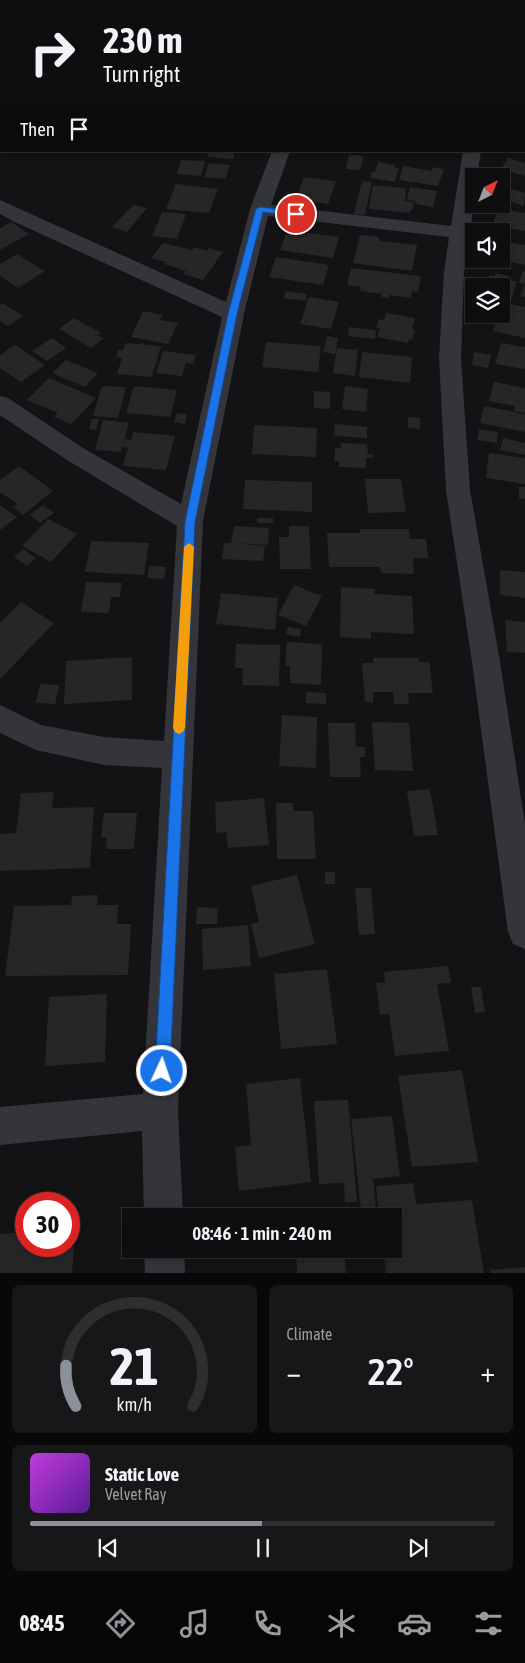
<!DOCTYPE html>
<html lang="en">
<head>
<meta charset="utf-8">
<style>
	:root { --surface:#0e0e10; --page:#171719; --text:#f1f3f6; --muted:#9b9c9f; --line:#2e2e30; --accent:#8c9099 }
	body { margin:0; font-family:"Asap Condensed",sans-serif; background:var(--page); color:var(--text); height:100vh; display:flex; flex-direction:column; font-size:19px; white-space:nowrap }
	* { box-sizing:border-box; margin:0 }
	p { font-size:16px; color:var(--muted) }
	.icon { flex:none; width:28px; height:28px; fill:none; stroke:currentColor; stroke-width:2; stroke-linecap:round; stroke-linejoin:round }
	.map { position:relative; height:1273px; overflow:hidden }
	.side { display:flex; flex-direction:column; gap:12px; padding:12px; background:#080809; flex:1 }
	.side>* { flex:none }
	.hud { position:absolute; left:0px; top:0px; width:525px; height:152px; box-shadow:0 2px 8px #0003,0 0 0 1px var(--line); background:#0e0e10; color:var(--text); overflow:hidden }
	.needle { width:32px; rotate:42deg }
	.buttons { position:absolute; left:465px; top:168px; display:grid; gap:10px }
	.buttons a { display:grid; place-items:center; width:45px; height:45px; border-radius:0px; background:var(--surface); box-shadow:0 2px 8px #0003,0 0 0 1px var(--line); font-size:25px }
	.speed { position:absolute; left:15px; top:1192px; display:flex; gap:10px; font-size:25px; font-weight:700; text-align:center }
	.speed>* { display:grid; place-content:center; width:65px; height:65px; border-radius:50%; background:var(--surface); box-shadow:0 2px 8px #0003,0 0 0 1px var(--line); line-height:1 }
	.speed .limit { border:8px solid #d22; background:#fff; color:#111 }
	.pin { position:absolute; display:grid; place-items:center; width:42px; height:42px; color:#fff; margin:-21px; border:2px solid #fff; border-radius:50%; box-shadow:0 1px 5px #0007 }
	.me { position:absolute; width:55px; margin:-28px; rotate:3deg; stroke-linejoin:round; filter:drop-shadow(0 0 4px #0008) }
	.turn { display:flex; align-items:center; gap:18px; height:105px; padding:0 20px; font-size:22px }
	.turn .icon { width:65px; height:65px; stroke-width:2.5 }
	.turn b { display:block; font-size:35px; line-height:42px }
	.then { display:flex; align-items:center; height:48px; padding:0 20px; background:#0003; gap:10px; font-size:19px }
	.big { font-size:38px; font-weight:600; line-height:1.1 }
	.side .card { flex:1; display:flex; flex-direction:column; justify-content:center; gap:8px; min-width:0; padding:0 18px; border-radius:8px; background:var(--page) }
	.side .dial { align-items:center; gap:0 }
	.dial svg { height:130px; overflow:visible; fill:none; stroke:var(--line); stroke-width:7; stroke-linecap:round; text-anchor:middle }
	.dial text { fill:var(--text); stroke:none }
	.song { display:flex; align-items:center; gap:15px }
	.cover { width:60px; height:60px; border-radius:8px; background:linear-gradient(135deg,hsl(290 70% 55%),hsl(270 70% 35%)) }
	.played { height:5px; border-radius:2px; background:linear-gradient(90deg,var(--accent) 50%,var(--line) 50%) }
	.keys { display:flex; justify-content:space-around; direction:ltr }
	.heat { display:flex; justify-content:space-between; align-items:center; font-size:28px; direction:ltr }
	.side .tiles { flex:1; display:grid; gap:12px; grid-template-columns:1fr 1fr }
	.card:last-child { grid-column:span 2 }
	.trip { position:absolute; left:122px; top:1208px; width:280px; height:50px; border-radius:0px; background:var(--surface); box-shadow:0 2px 8px #0003,0 0 0 1px var(--line); font-weight:600; line-height:50px; text-align:center }
	.dock { display:flex; height:80px; justify-content:space-around; align-items:center; background:#060606; color:var(--muted) }
	.dock .icon { width:35px; height:35px }
	.dock .on { color:var(--accent) }
	.dock b { font-size:22px; color:var(--text) }
	.map>svg:first-child { display:block }
	.building { fill:#262629 }
	.lines { fill:none; stroke-linecap:round; stroke-linejoin:round }
	.minor { fill:#34353a; fill-rule:evenodd }
	.route { fill:#1a73e8; stroke:#114b97 }
	.slow { fill:#f59e0b }
</style>
</head>
<body>
<div class="map">
<svg width="525" height="1273" viewBox="0 0 525 1273">
	<rect width="100%" height="100%" fill="#131315"/>
	<path class="building" d="M209 151H235L233 159 207 157Z
		M349 155 364 156 360 170 346 169Z
		M508 158 525 163V176L501 169Z
		M181 160 205 161 201 176 177 174Z
		M378 162 395 165 394 168H399L395 182 370 178 372 172H375Z
		M209 163 230 165 225 179 204 177Z
		M403 166 432 171 433 167 444 169 438 186 399 180Z
		M304 177 336 181 328 204 296 199Z
		M362 181 372 182 365 215 354 214Z
		M176 184 218 189 209 213 166 209Z
		M373 185 406 188 405 201 414 202 413 210H410V213L369 209Z
		M410 187 437 191 433 207 415 204 416 201 407 200Z
		M512 189 525 193 524 206 503 199Z
		M133 205 147 208 127 232 112 227Z
		M498 208 525 213V231L509 228 508 231 492 228Z
		M162 212 186 214 177 239 152 236Z
		M11 222 29 234 0 250V228Z
		M287 230 339 237 333 258 280 250Z
		M360 235 379 237V241L417 245 412 271 353 263Z
		M501 241 525 245V265L501 260Z
		M163 243 192 250 194 247 207 251 209 248 223 252 203 280 183 274 186 271 164 264 166 262 151 258Z
		M17 254 45 271 18 288 0 276V264Z
		M276 257 329 265 323 285 269 277Z
		M351 268 421 276 418 292 412 291 411 298 389 295V298L381 297 382 294 360 291 361 287 347 285Z
		M523 271H525V297L520 296 525 284 519 282Z
		M495 273 509 276 508 280 517 281 512 299 501 297V286H485L489 275 495 276Z
		M286 291 307 294 305 301 284 298Z
		M309 297 339 302 331 329 300 324Z
		M501 302 525 307V338L493 331 497 316 492 314H501Z
		M2 303 23 316 8 326 0 321V305Z
		M143 311 163 315 160 320 178 323 168 344 131 337Z
		M386 313 415 318 412 329 415 330 412 340 409 339 408 343 377 337 380 329 376 328 379 319 384 320Z
		M74 318 101 333 97 335 104 338 91 348 59 329Z
		M349 327 376 330 375 339 348 336Z
		M327 336 338 338 335 354 323 352Z
		M52 338 66 348 47 361 32 351Z
		M266 342 321 346 318 372 262 367Z
		M126 343 161 346 152 377 117 374 122 358 116 357 118 350H123Z
		M501 343 525 347V369L495 364Z
		M15 345 45 365 21 382 0 368V355Z
		M337 348 358 350 355 376 333 373Z
		M163 351 196 355 193 364 186 363 182 376 156 373Z
		M362 352 412 357 410 383 359 377Z
		M474 352 491 355 488 368 472 365Z
		M66 360 98 373 85 387 52 373Z
		M49 378 96 398 71 424 54 417 58 413 27 400Z
		M494 382 525 388V413L514 411 515 406 489 401Z
		M102 386 126 387 118 418 93 416Z
		M134 386 177 390 170 417 126 413Z
		M345 386 368 389 366 412 342 409Z
		M314 391 330 392V409L314 408Z
		M484 406 525 414V432L480 423Z
		M177 413 187 414 185 424 174 422Z
		M408 417 420 418V429L408 428Z
		M92 419H99L96 430 89 429Z
		M103 420 129 423 121 452 95 450Z
		M335 424 367 427V438L334 436Z
		M254 425 317 428 316 457 252 454Z
		M479 429 498 432 497 443 477 440Z
		M134 432 175 436 166 470 123 466 128 448 123 447 125 439 131 440Z
		M503 438 525 443V455L500 450Z
		M341 443 367 444 368 454H373V458H366V468L339 467V461H334L335 448H341Z
		M489 453 525 458V484L486 478Z
		M19 466 53 491 23 515 13 507 17 504 0 492V480Z
		M365 479H401L406 512 368 513Z
		M245 480 312 482V512L243 509Z
		M519 487H525V499L519 498Z
		M0 505 17 517 0 530Z
		M43 505 54 513 40 523 30 515Z
		M257 518H273V523H257Z
		M48 519 77 534 51 562 22 546Z
		M234 526 269 528 268 545 235 543 265 546 263 561 222 559 224 543H231Z
		M289 526H309L311 569H280L279 537H289Z
		M360 529H409L410 539H426L428 558H413L414 574 381 573 380 567H329L327 533H360Z
		M91 541 149 543 144 575 85 572Z
		M23 549 36 558 27 566 14 557Z
		M149 566 166 567 164 579 147 578Z
		M500 570 525 572V598L500 595Z
		M86 582 122 583 120 597H111L109 613 81 612Z
		M294 585 322 596 306 626 278 615Z
		M341 587 375 589 374 594 412 596 414 634 371 632V639L340 637Z
		M221 593 278 598 275 630 216 624Z
		M21 602 54 623 0 679V623Z
		M505 620 525 622V653L507 652Z
		M288 627 301 629 300 637 286 634Z
		M287 642 322 644 321 685 290 683V666H285Z
		M236 644 280 645 279 686 242 685 243 668H235Z
		M132 657V700L64 704 66 661Z
		M373 658H419V662H429L433 693H408L409 704H394L393 692H373V702H365L362 663H374Z
		M40 684 59 685 55 704 36 703Z
		M306 692 326 693V704L306 703Z
		M282 715 317 717 316 768 279 766Z
		M372 722 409 723 413 771 375 770Z
		M328 723H355L356 747H365V757H360L361 777H330Z
		M430 789 438 835 414 836 407 791Z
		M54 792 52 808 94 807 90 868 0 871V834L16 833 21 793Z
		M264 798 269 845 228 848 226 832 216 833 215 802Z
		M276 803H293L294 811H313L316 859H277Z
		M104 813H137L134 849H106L107 838 101 837Z
		M325 872H335V884H325Z
		M297 875 315 944 259 958 251 924 259 922 251 886Z
		M355 888H371L375 934 359 935Z
		M98 895 97 905H118L117 924H131L128 975 5 976 14 906 71 905 72 896Z
		M197 907 218 908 217 924H196Z
		M248 925 251 966 203 970 202 929Z
		M448 966 451 983 437 984 449 1051 395 1056 389 1014 380 1015 376 983 385 982 384 972Z
		M327 969 337 1044 281 1049 274 974Z
		M471 987H481L485 1012 475 1013Z
		M107 994 105 1062 45 1066 49 997Z
		M462 1070 478 1162 412 1167 398 1076Z
		M300 1078 311 1182 239 1191 235 1147 251 1145 246 1084Z
		M348 1100 357 1202H345L344 1183 319 1184 314 1101Z
		M392 1116 400 1176 373 1179 376 1209 361 1210 351 1119Z
		M413 1183 416 1204 472 1200 484 1273H386L383 1249H394V1216H379L376 1186Z
		M338 1211V1216H289V1214Z
		M26 1232V1246H30V1250L74 1247 72 1273H0V1234Z
		M344 1252 346 1273H297L296 1255Z
		M525 1267V1273H491L490 1270Z"/>
	<g class="lines">
		<path class="minor" d="M291 0H311V1H291Z
			M0 30H1V40H0Z
			M272 151H290L271 205 451 226 463 151H481L477 176H474L471 233 464 272 461 358 470 490 500 662 525 824V949L513 944 508 932 472 662 446 490 439 358 444 272 449 237 268 216 244 314 203 521 178 1111 183 1216H144L142 1131 0 1145V1107L143 1094 162 768 104 765 36 750 0 733V705L41 725 104 737 164 741 177 526 67 460 0 415V396L8 398 83 448 181 504 222 317 15 222 0 214V200L226 302 250 209Z
			M144 1249H184L185 1273H145Z"/>
	</g>
	<path class="route" d="M260 207 296 211 300 214 296 216 263 212 237 314 195 522 170 1071 167 1076 162 1079 157 1076 155 1071 185 522 228 314 256 209Z"/>
	<path class="slow" d="M189 543 194 547 185 728 183 732 179 734 175 732 173 728 184 547Z"/>
</svg>
<div class="buttons">
<a><svg class="needle" viewBox="-14 -14 28 28"><path d="M0-13l5 13h-10z" fill="#e53935"/><path d="M0 13l5-13h-10z" fill="#9b9c9f"/></svg></a>
<a><svg class="icon" aria-label="sound" viewBox="0 0 24 24"><path d="M4 9h4l5-4v14l-5-4H4zM17 9q2 3 0 6"/></svg></a>
<a><svg class="icon" aria-label="layers" viewBox="0 0 24 24"><path d="M12 4l9 5-9 5-9-5zM3 14l9 5 9-5"/></svg></a>
</div>
<div class="speed"><div class="limit">30</div></div>
<div class="pin" style="left:296px;top:214px;background:#d93025"><svg class="icon" aria-label="arrive" viewBox="0 0 24 24"><path d="M6 21V4h12l-3 4 3 4H6"/></svg></div>
<svg class="me" style="left:162px;top:1071px" viewBox="-20 -20 40 40"><circle r="17" fill="#1a73e8" stroke="#fff" stroke-width="3"/><path d="M0-11L8 9 0 5-8 9z" fill="#fff"/></svg>
<div class="trip">08:46 · 1 min · 240 m</div>
<div class="hud">
<div class="turn"><svg class="icon" aria-label="right" viewBox="0 0 24 24"><path d="M7 20v-9h11M14 6l5 5-5 5"/></svg><div><b>230 m</b>Turn right</div></div>
<div class="then">Then<svg class="icon" aria-label="arrive" viewBox="0 0 24 24"><path d="M6 21V4h12l-3 4 3 4H6"/></svg></div>
</div>
</div>
<section class="side">
<div class="tiles">
<div class="card dial"><svg viewBox="0 0 100 80">
<path d="M14 69A42 42 0 1 1 86 69"/>
<path d="M14 69A42 42 0 0 1 8 44" stroke="#8c9099"/>
<text x="50" y="56" font-size="32" font-weight="700">21</text>
<text x="50" y="72" font-size="11">km/h</text>
</svg></div>
<div class="card"><p>Climate</p>
<div class="heat"><a>−</a><b class="big">22°</b><a>+</a></div>
</div>
<div class="card">
<div class="song"><i class="cover"></i><div><b>Static Love</b><p>Velvet Ray</p></div></div>
<div class="played"></div>
<div class="keys"><svg class="icon" aria-label="previous" viewBox="0 0 24 24"><path d="M18 5L8 12l10 7zM5 5v14"/></svg><svg class="icon" aria-label="pause" viewBox="0 0 24 24"><path d="M8 5v14M16 5v14"/></svg><svg class="icon" aria-label="next" viewBox="0 0 24 24"><path d="M6 5l10 7-10 7zM19 5v14"/></svg></div>
</div>
</div>
</section>
<nav class="dock">
<b>08:45</b>
<svg class="icon on" aria-label="directions" viewBox="0 0 24 24"><path d="M12 3l9 9-9 9-9-9zM9 14v-3h6M13 9l2 2-2 2"/></svg>
<svg class="icon" aria-label="music" viewBox="0 0 24 24"><path d="M9 18V5l10-2v13"/><circle cx="6" cy="18" r="3"/><circle cx="16" cy="16" r="3"/></svg>
<svg class="icon" aria-label="phone" viewBox="0 0 24 24"><path d="M5 4h4l2 5-3 2q2 4 5 5l2-3 5 2v4C11 20 4 13 5 4z"/></svg>
<svg class="icon" aria-label="climate" viewBox="0 0 24 24"><path d="M12 3v18M4 7l16 10M4 17L20 7"/></svg>
<svg class="icon" aria-label="car" viewBox="0 0 24 24"><path d="M5 17H2v-5l4-1 3-4h7l3 4 3 1v5h-3M9 17h6M6 11h13"/><circle cx="7" cy="17" r="2"/><circle cx="17" cy="17" r="2"/></svg>
<svg class="icon" aria-label="filters" viewBox="0 0 24 24"><path d="M4 7h16M4 17h16"/><circle cx="9" cy="7" r="2"/><circle cx="15" cy="17" r="2"/></svg>
</nav>
</body>
</html>
